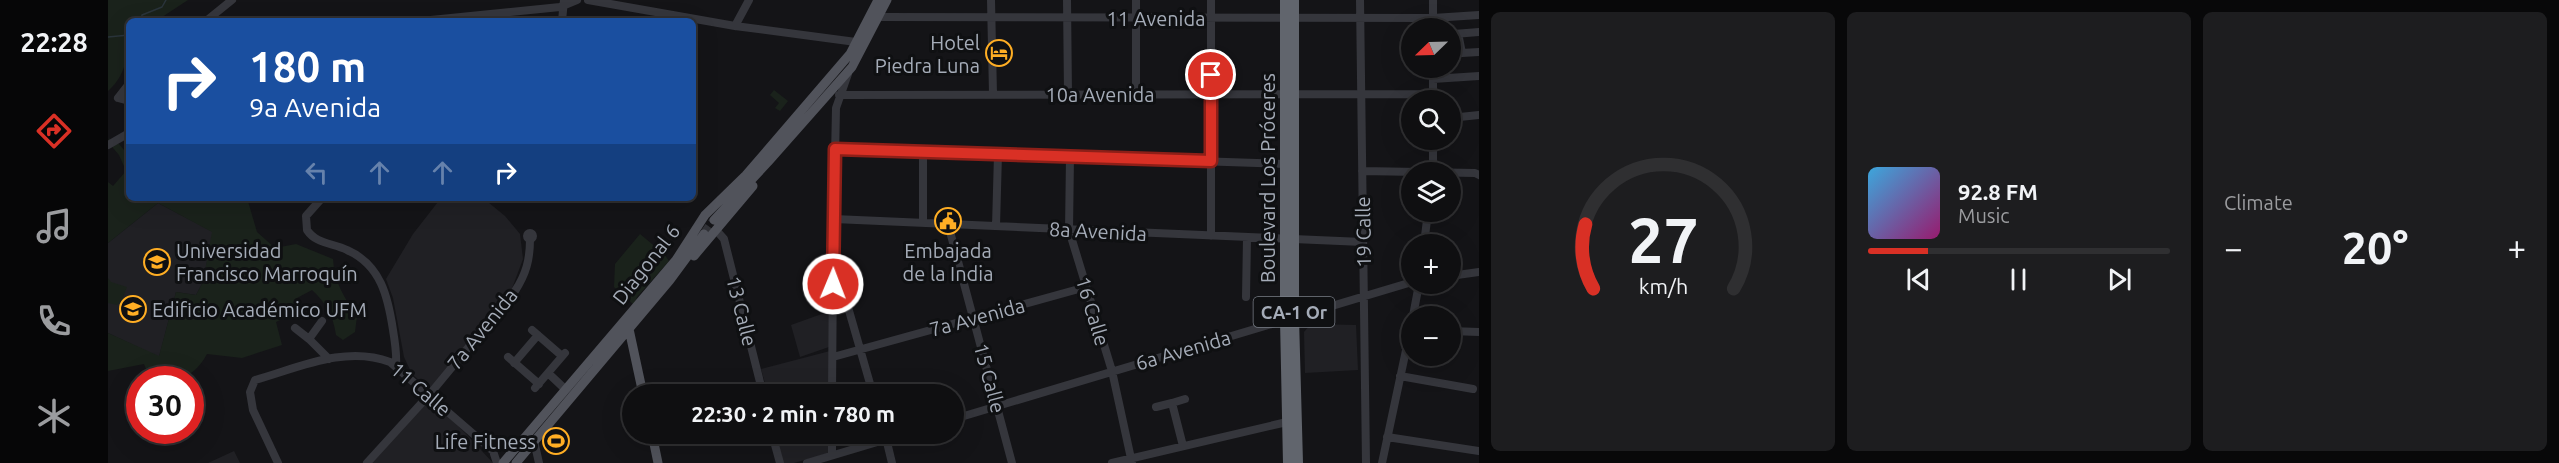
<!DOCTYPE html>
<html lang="en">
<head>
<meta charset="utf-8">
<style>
	:root { --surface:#0f0f11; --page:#1d1d1f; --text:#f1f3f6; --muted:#9b9c9f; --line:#2f2f31; --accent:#d93025 }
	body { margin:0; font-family:Ubuntu,sans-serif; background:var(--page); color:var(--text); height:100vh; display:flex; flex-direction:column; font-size:22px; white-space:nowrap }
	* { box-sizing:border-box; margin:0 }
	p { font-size:20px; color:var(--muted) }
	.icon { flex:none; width:33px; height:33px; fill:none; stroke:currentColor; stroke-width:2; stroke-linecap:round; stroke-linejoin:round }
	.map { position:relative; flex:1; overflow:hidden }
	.details { display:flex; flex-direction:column; gap:12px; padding:12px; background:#080809; width:1080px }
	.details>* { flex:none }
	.banner { position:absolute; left:18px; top:18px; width:570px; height:183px; border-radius:9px; box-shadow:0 6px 24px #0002,0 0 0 2px var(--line); background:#1a4fa0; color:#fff; overflow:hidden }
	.needle { width:39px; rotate:247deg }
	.controls { position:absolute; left:1293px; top:18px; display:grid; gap:12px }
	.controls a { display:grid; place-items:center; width:60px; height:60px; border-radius:50%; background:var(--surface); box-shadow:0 6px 24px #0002,0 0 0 2px var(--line); font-size:30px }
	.speed { position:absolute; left:18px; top:366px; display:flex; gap:12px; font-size:30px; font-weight:700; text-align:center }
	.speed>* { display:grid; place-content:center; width:78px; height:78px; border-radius:50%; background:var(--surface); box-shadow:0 6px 24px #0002,0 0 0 2px var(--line); line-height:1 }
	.speed .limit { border:9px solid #d22; background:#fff; color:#111 }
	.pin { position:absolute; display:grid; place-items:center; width:51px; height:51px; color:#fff; margin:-26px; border:3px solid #fff; border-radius:50%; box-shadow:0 2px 6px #0007 }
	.me { position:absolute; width:66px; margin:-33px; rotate:1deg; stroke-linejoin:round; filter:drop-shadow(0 0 4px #0008) }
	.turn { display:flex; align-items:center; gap:21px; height:126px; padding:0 24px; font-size:27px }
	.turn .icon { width:78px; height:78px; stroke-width:2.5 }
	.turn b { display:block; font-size:42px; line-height:51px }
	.lanes { display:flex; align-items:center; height:57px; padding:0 24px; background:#0003; justify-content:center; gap:30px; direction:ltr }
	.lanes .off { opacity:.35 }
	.big { font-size:45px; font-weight:600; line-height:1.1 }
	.details .widget { flex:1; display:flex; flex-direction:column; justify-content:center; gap:9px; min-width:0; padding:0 21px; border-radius:9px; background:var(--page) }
	.details .dial { align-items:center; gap:0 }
	.dial svg { height:156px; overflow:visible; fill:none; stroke:var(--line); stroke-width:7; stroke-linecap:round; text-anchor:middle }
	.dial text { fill:var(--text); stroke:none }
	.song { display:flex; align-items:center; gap:18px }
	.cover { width:72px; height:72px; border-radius:9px; background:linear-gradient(135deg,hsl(200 70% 55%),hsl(320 70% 35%)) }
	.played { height:6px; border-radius:3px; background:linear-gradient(90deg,var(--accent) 20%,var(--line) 20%) }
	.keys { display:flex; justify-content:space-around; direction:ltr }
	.heat { display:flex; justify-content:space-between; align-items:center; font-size:33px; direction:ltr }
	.details .tiles { flex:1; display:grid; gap:12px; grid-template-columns:repeat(3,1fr) }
	.trip { position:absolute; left:514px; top:384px; width:342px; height:60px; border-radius:30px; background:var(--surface); box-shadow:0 6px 24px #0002,0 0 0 2px var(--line); font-weight:600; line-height:60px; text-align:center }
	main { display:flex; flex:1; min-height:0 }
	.tabs { display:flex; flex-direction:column; width:108px; justify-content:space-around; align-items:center; background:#060607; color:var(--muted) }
	.tabs .icon { width:42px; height:42px }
	.tabs .active { color:var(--accent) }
	.tabs b { font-size:27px; color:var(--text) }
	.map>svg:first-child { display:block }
	.built { fill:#202024 }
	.green { fill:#1a221b }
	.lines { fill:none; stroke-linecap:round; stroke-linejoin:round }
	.stream { stroke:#2a343b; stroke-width:1.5 }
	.major-tunnel { stroke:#313237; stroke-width:9; stroke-dasharray:9 4.5; stroke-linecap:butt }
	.minor { stroke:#35363c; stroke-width:8 }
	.major { stroke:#51535b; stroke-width:9 }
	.highway { stroke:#61656d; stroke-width:10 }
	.route-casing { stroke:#8d1f18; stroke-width:15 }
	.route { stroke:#d93025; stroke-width:10 }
	.labels { text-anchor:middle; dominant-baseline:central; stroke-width:6; stroke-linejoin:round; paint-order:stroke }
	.shield { fill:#0f1012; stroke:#787d86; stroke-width:1.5 }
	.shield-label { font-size:18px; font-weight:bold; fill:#a5acb8 }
	.street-label { font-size:20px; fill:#a5acb8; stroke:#0f1012 }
	.poi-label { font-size:20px; fill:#a5acb8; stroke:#0f1012; text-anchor:end }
</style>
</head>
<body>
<main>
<nav class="tabs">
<b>22:28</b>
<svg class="icon active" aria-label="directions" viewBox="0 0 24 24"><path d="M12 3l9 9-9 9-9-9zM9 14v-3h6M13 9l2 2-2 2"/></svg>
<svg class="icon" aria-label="music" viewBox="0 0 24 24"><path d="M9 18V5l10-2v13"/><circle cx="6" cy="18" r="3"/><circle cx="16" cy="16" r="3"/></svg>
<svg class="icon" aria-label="phone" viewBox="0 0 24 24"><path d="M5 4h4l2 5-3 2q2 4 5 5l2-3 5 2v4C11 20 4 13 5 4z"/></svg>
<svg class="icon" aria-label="climate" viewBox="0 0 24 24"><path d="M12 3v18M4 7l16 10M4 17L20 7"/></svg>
</nav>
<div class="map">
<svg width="1371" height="463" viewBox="0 0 1371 463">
	<rect width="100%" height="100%" fill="#141417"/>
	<path class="built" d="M333 198H375L397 216 412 234 415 259 403 291 321 389 304 374 296 357 285 298 278 279 305 234Z
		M50 203 105 232 95 282 88 295 68 292 51 357 0 333V243Z
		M722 311 721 347 692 357 683 325Z
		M1203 324 1248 325 1250 370 1197 373 1196 332Z
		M722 351V394H660L653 369Z
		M321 396 360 436 385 463H260Z
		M700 434H721V453L686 463H674L669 443Z
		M126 451 132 463H100Z"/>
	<path class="green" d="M0 0H80L48 21H21C21 47 21 73 0 91Z
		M666 90 680 101 672 111 667 108 671 103 662 95Z
		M1 138 5 144H11L21 156V198H139L149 232 167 248 188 244 225 259C226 281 236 298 249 316L247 332 235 340 228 335C225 315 218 303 204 290L189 298 180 316 168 322 174 345 134 358 99 354C84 381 70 379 42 379L36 364 0 371V333L51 356 68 292 88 295 95 282 104 232 50 203 0 243V182L5 186 18 171 11 155 0 142Z
		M532 234 556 254 561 261 529 297 526 305 506 287 507 264Z
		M0 278 3 282 19 287 14 300 9 305 0 303Z"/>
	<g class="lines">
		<path class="stream" d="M33 21 34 15 54 7 58 0
			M0 37 21 35"/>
		<path class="major-tunnel" d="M596 234 606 220"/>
		<path class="minor" d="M480 0 627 26 748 42
			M883 0 885 94
			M959 0 960 94
			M1252 0 1258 463
			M1325 0V28
			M771 17 1325 18 1371 15
			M98 21 124 0
			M313 21 452 7 469 0
			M454 21 456 0
			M627 26 641 0
			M1346 34 1371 32
			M1342 38H1351L1354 53 1371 52
			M1325 68V100
			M740 74 728 108 725 255 765 394
			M1325 79 1371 76
			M21 84 10 98 21 101
			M1028 94V0
			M731 95 1325 94
			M1342 118 1371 115
			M0 145 21 133
			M727 149 1177 164
			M815 152V223
			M962 157 961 230 1004 371 1024 463
			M1254 171 1367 173 1371 175
			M1325 172V140
			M214 198 198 216 199 230C208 244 225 243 239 250 273 265 280 297 285 330 287 342 289 354 288 366
			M726 219 1255 242
			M840 224 904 463
			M888 226 890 154
			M608 230 616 239 655 394
			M419 236a3 3 0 1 1 6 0a3 3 0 1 1-6 0Z
			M1103 236V0
			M1316 244 1320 212
			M1342 276 1371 272
			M1138 297 1139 238
			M1305 316 1311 284
			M214 321 201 339 221 359
			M187 328 201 339
			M424 330 454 356
			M1342 331 1371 332
			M400 357 431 384
			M725 357 978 287
			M406 363 430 335
			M440 373 457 389
			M1292 376 1365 389
			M427 388 457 353
			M577 394 583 392 587 394
			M724 394 725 264
			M1064 403 1077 399
			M1048 407 1064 403 1075 446
			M846 419 1304 282
			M664 434 672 463
			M777 434 784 463
			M1279 437 1371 451
			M426 441 431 463
			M724 455V434
			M170 463 145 410 142 392 147 380C190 368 237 345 282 362L385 451 389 463
			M259 463 321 395 407 291C418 274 422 260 422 239
			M699 463 796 434
			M1004 463 1179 422
			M1274 463 1304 322"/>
		<path class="major" d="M606 220 660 162 744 67 779 0
			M586 256 645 186
			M521 329 535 394
			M544 434 550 463
			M395 463 568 260 597 215 638 175 742 54 770 0
			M408 463 562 280 596 234"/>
		<path class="highway" d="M1177 0V320L1180 463
			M1186 0V318L1190 463"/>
	</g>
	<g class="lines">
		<defs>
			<path id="route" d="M725 284 727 149 1103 161V75"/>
		</defs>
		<use href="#route" class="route-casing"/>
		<use href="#route" class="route"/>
	</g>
	<defs>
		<symbol id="hotel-ring" viewBox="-11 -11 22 22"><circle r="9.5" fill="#0f1012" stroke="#ffae24" stroke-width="1.5"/><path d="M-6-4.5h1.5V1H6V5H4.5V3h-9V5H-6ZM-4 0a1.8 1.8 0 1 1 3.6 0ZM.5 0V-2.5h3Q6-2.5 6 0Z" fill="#ffae24"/></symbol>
		<symbol id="civic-ring" viewBox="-11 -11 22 22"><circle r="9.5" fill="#0f1012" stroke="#ffae24" stroke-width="1.5"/><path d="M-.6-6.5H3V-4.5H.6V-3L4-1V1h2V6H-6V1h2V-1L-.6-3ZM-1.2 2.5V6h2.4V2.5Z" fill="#ffae24"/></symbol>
		<symbol id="university-ring" viewBox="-11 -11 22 22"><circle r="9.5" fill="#0f1012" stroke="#ffae24" stroke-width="1.5"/><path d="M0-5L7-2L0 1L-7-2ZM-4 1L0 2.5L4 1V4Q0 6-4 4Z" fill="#ffae24"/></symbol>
		<symbol id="stadium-ring" viewBox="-11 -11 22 22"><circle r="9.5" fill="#0f1012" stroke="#ffae24" stroke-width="1.5"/><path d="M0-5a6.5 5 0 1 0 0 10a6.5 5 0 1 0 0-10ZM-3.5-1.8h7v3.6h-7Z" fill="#ffae24"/></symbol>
	</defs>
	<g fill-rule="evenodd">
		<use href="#hotel-ring" x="876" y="38" width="30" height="30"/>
		<use href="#civic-ring" x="825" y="206" width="30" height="30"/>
		<use href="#university-ring" x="34" y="247" width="30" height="30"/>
		<use href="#university-ring" x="10" y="294" width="30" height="30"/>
		<use href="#stadium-ring" x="433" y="426" width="30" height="30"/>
	</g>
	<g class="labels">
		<rect class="shield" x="1145.5" y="297" width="81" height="30" rx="4.5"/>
		<g class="shield-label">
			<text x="1186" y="312">CA-1 Or</text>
		</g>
		<g class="street-label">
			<text x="1048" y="18">11 Avenida</text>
			<text x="992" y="94">10a Avenida</text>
			<text transform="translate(1159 178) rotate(-90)">Boulevard Los Próceres</text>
			<text transform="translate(990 231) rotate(3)">8a Avenida</text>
			<text transform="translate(1255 232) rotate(-91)">19 Calle</text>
			<text transform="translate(538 264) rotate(-52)">Diagonal 6</text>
			<text transform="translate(634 311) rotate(76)">13 Calle</text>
			<text transform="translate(985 311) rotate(73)">16 Calle</text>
			<text transform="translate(869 317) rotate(-15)">7a Avenida</text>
			<text transform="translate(374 329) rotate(-51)">7a Avenida</text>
			<text transform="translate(1075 350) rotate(-16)">6a Avenida</text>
			<text transform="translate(882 378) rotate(75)">15 Calle</text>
			<text transform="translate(313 389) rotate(40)">11 Calle</text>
		</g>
		<g class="poi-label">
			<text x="872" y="42">Hotel<tspan x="872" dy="23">Piedra Luna</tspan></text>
			<text x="68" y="250" text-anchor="start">Universidad<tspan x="68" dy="23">Francisco Marroquín</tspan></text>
			<text x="840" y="250" text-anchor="middle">Embajada<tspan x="840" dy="23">de la India</tspan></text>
			<text x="44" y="309" text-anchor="start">Edificio Académico UFM</text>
			<text x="428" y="441">Life Fitness</text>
		</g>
	</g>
</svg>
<div class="controls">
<a><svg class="needle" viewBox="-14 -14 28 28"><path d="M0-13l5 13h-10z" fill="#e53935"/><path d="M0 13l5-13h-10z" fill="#9b9c9f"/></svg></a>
<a><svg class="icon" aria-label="search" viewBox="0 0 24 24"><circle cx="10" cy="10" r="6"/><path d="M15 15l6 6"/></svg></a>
<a><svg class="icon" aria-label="layers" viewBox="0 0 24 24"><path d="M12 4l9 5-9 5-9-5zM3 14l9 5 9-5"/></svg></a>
<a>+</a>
<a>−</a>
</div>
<div class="speed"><div class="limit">30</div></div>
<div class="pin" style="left:1103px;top:75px;background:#d93025"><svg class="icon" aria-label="arrive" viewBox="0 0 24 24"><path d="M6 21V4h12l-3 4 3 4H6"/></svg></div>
<svg class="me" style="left:725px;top:284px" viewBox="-20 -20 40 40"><circle r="17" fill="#d93025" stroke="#fff" stroke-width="3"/><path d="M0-11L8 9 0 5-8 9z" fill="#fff"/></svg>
<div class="trip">22:30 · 2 min · 780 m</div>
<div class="banner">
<div class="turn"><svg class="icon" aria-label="right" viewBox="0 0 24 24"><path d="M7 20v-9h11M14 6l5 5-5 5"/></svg><div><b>180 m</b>9a Avenida</div></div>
<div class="lanes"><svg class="icon off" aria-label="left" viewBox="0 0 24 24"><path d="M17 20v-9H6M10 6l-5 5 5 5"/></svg><svg class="icon off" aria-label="ahead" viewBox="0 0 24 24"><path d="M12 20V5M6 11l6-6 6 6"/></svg><svg class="icon off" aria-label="ahead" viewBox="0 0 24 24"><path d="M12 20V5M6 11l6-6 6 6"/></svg><svg class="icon" aria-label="right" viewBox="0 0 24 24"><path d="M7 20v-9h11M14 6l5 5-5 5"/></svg></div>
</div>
</div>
<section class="details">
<div class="tiles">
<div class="widget dial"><svg viewBox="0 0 100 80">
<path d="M14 69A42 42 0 1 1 86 69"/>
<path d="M14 69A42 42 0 0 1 10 36" stroke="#d93025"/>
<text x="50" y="56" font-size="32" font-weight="700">27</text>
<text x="50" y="72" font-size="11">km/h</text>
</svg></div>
<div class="widget">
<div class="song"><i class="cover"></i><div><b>92.8 FM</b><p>Music</p></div></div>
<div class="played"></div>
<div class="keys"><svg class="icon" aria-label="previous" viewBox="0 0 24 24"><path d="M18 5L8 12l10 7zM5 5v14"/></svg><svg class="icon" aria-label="pause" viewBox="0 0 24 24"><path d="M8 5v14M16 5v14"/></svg><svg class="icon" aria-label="next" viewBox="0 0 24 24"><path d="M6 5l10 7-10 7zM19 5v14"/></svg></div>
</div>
<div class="widget"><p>Climate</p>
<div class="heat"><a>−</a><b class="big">20°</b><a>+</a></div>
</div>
</div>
</section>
</main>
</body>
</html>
